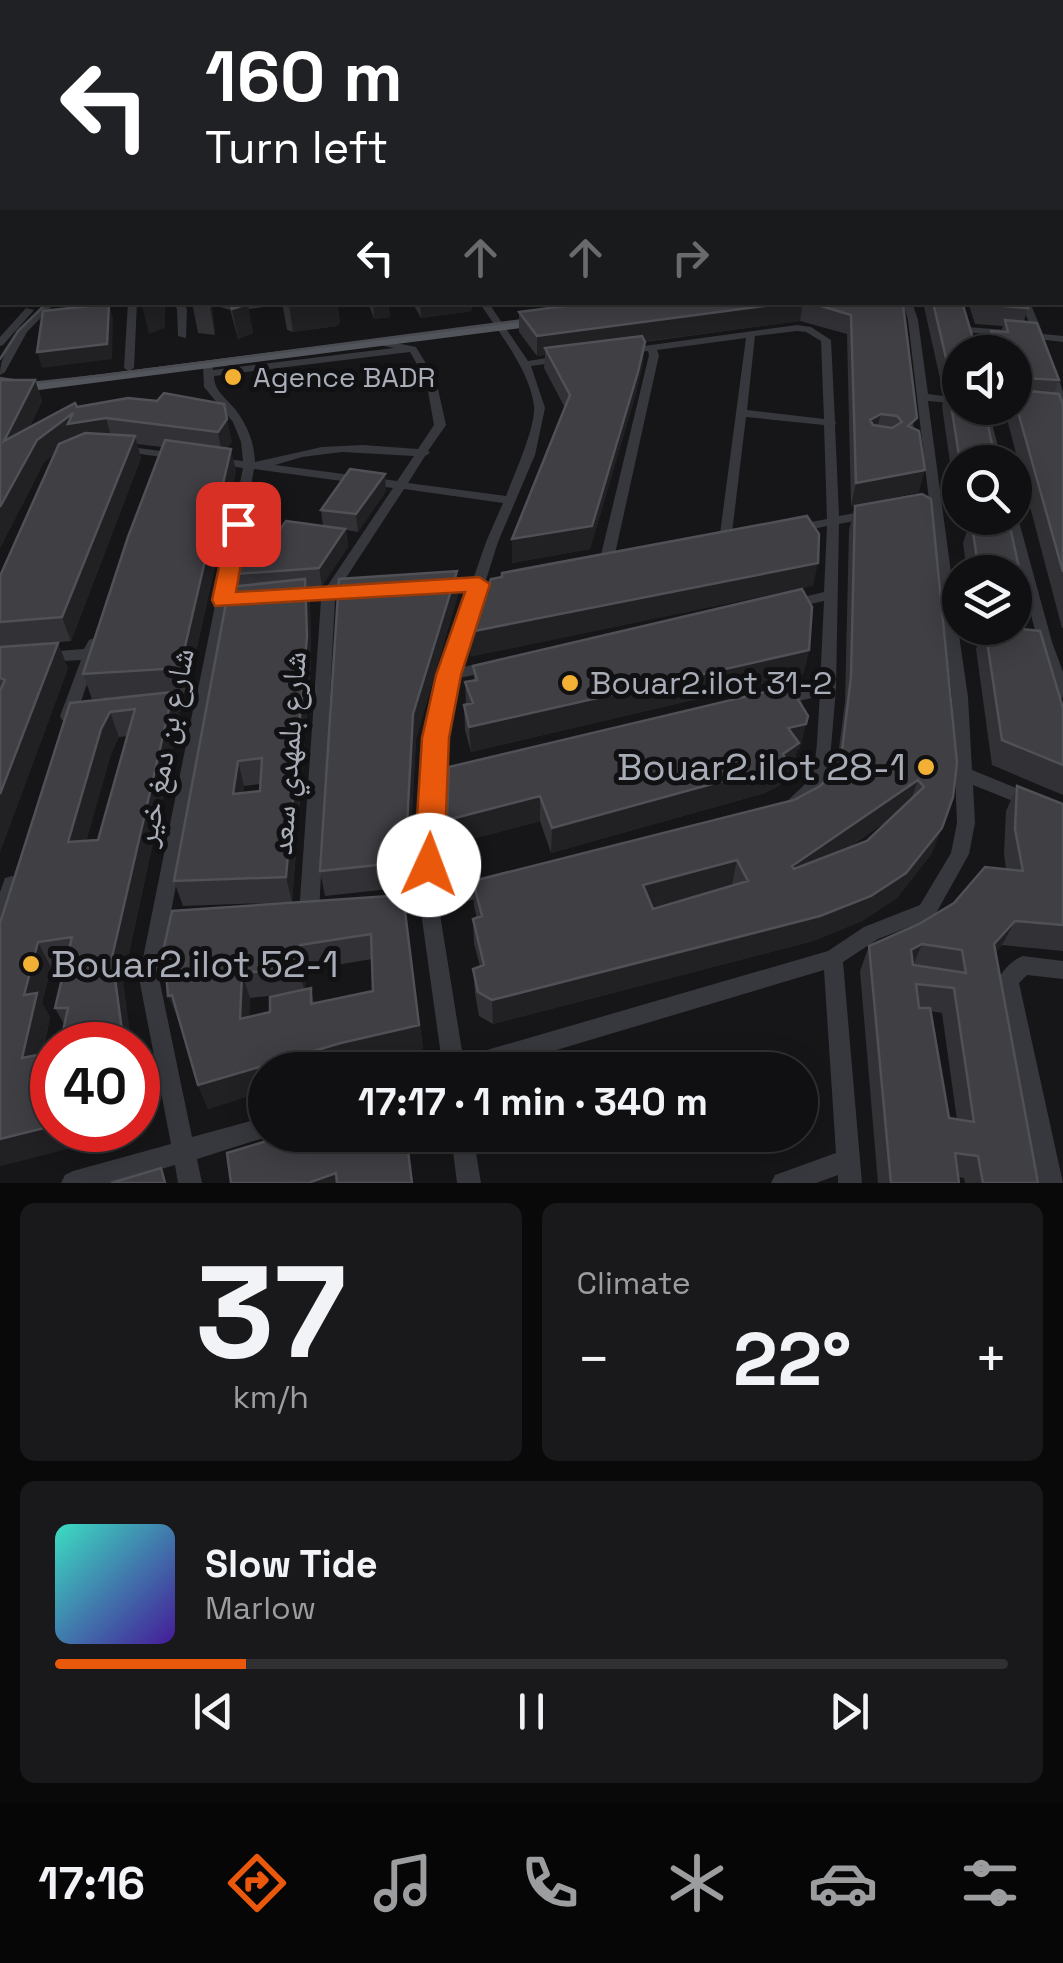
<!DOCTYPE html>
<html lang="en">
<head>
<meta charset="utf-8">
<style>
	:root { --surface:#101012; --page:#19191b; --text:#f1f3f6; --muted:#9c9d9f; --line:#303032; --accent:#ea580c }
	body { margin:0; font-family:"Space Grotesk","Noto Naskh Arabic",sans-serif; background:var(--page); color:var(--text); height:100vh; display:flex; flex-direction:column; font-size:38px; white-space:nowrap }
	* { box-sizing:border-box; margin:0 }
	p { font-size:32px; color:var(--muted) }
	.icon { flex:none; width:55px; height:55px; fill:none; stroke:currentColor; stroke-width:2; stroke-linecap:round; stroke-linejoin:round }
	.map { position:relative; height:1183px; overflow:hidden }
	.sheet { display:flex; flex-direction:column; gap:20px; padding:20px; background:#09090a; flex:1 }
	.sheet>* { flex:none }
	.banner { position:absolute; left:0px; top:0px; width:1065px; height:305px; box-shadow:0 5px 25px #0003,0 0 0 2px var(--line); background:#202124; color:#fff; overflow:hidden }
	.buttons { position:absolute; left:942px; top:335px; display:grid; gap:20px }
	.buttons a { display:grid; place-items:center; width:90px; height:90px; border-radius:50%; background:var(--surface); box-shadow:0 5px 25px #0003,0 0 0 2px var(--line); font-size:50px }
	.speed { position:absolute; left:30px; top:1022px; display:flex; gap:20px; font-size:50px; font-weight:700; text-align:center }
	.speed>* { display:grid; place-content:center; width:130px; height:130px; border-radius:50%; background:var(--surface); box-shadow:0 5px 25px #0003,0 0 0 2px var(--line); line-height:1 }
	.speed .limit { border:15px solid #d22; background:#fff; color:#111 }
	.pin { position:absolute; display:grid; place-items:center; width:85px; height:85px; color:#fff; margin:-42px; border-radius:20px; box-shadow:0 5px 15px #0006 }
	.me { position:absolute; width:110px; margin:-55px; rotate:2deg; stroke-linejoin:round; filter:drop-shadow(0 0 8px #0008) }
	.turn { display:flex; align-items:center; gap:35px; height:210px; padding:0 40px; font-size:45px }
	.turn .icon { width:130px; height:130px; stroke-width:2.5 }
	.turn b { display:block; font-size:70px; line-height:85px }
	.lanes { display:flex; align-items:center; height:95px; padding:0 40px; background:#0003; justify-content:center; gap:50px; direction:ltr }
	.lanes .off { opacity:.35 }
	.big { font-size:75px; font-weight:700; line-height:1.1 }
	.sheet .widget { flex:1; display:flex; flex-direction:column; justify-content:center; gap:15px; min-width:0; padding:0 35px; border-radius:15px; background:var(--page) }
	.sheet .dial { align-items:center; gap:0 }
	.dial b { font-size:130px; line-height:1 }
	.song { display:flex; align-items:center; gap:30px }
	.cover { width:120px; height:120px; border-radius:15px; background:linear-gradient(135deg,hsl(170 70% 55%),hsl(260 70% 35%)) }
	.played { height:10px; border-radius:5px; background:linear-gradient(90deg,var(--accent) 20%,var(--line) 20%) }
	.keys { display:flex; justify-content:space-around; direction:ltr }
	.heat { display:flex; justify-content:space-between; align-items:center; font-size:55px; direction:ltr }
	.sheet .tiles { flex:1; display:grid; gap:20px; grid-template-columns:1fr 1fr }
	.widget:last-child { grid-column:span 2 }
	.trip { position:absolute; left:248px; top:1052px; width:570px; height:100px; border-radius:50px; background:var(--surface); box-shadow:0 5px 25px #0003,0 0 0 2px var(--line); font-weight:700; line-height:100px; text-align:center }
	.tabs { display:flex; height:160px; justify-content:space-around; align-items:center; background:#060607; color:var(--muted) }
	.tabs .icon { width:70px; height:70px }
	.tabs .current { color:var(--accent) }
	.tabs b { font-size:45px; color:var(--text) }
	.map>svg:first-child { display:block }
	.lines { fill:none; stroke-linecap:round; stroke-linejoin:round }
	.minor { fill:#37383d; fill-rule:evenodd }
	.major { fill:#53555c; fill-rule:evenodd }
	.tram { stroke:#4a4c52; stroke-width:2.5 }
	.wall { fill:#323236; fill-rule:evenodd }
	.shaded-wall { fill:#212124 }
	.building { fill:#3f3f44; stroke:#4f5156; stroke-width:2.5; fill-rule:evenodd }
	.route { fill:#ea580c; stroke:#983908; stroke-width:2.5 }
	.poi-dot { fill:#f2b134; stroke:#111113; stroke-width:4 }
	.labels { text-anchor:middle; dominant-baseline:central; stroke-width:10; stroke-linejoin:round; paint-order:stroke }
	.far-poi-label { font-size:28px; fill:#a8adb8; stroke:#111113; text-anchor:start }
	.poi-label { font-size:32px; fill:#a8adb8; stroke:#111113; text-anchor:start }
	.street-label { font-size:32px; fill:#a8adb8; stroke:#111113 }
	.near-poi-label { font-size:38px; fill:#a8adb8; stroke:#111113; text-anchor:end }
</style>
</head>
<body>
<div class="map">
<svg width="1063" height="1183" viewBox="0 0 1063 1183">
	<rect width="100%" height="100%" fill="#161618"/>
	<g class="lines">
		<path class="minor" d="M0 216H2V220H0Z
			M0 257H2V262H0Z
			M2 277V284L0 285V278Z
			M1062 277H1063V283L1062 282Z
			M46 302H56L27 332 5 372 0 375C0 346 27 322 46 302Z
			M128 302H137L134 368 129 371 124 368Z
			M172 302H181L187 309 186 338 178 336 177 309Z
			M203 302 234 305 302 302 234 311Z
			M479 302H488L528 361 559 356 564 359 559 362 531 366 545 408 535 455 498 542 458 668 492 661 497 662 499 666 497 670 455 679 444 738 439 892 492 879 499 881 501 887 499 893 492 895 439 908 463 1057 828 951 864 927 920 905 951 853 957 823 952 697 908 320 903 302H912L918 320 928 394 960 398V404L928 401 958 625 960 628 998 631 1005 636 998 641 959 635 968 697 972 770 1063 807V821L973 785 975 823 969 854 934 917 878 939 843 962 862 1183H838V1175L816 1183H771L775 1175 836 1153 824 970 490 1070H443L421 912 385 915 378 913 376 907 378 901 420 896 428 738 440 675 486 542 503 503 404 489 338 590 357 589 364 593 357 597 335 599 319 914 316 920 309 922 302 920 299 914 321 600 294 601 287 597 294 593 324 591 393 488 254 469 245 521 295 528 301 532 295 536 243 529 171 912 189 911 196 913 199 919 196 925 168 929 159 978 192 1137 265 1117V1135H273L197 1159 202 1183H178L175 1165 114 1183H61L65 1175 73 1171 171 1144 139 978 193 710 159 713 153 711 151 707 153 703 159 701 196 699 243 468 217 464 211 461 217 458 243 461 241 442 233 422 204 387 203 364 212 362 213 370 394 348 374 344V340L377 339 416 347 436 380 446 425 428 451 430 453 425 456 408 483 506 496C514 475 536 427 534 406 530 371 498 331 479 302ZM410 352 426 380 434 425 418 449 363 445 322 447 255 462C254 442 248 426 235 409 226 398 214 391 214 376ZM342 452 414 456 397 481 275 465 302 457Z
			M1021 302H1030L1043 334 1063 336V342L1030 338V334L1033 333Z
			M26 308 34 310 3 345 0 346V337Z
			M797 325 811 327 831 340 835 421 836 423 835 425 839 516 866 511 872 515 870 518 839 524 836 689 829 771 814 799 796 809 790 807 787 802C796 791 808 785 813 771 818 754 818 715 820 696L782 705 777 703 774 699 777 695 820 685 824 601 792 608 785 604 787 601 824 592 827 526 799 532 793 528 795 525 827 519 824 425 746 417 731 541 725 545 720 544 719 541 746 338 657 350 659 355 613 563 606 567 599 563 649 355 648 351 625 354 622 353V349ZM797 331 806 332 821 341 824 419 747 410 755 336Z
			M967 327 1006 330 1011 333 1006 336 964 332V328Z
			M1051 368 1056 371 1063 392V411L1058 408 1046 371Z
			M978 408H988L1002 462H991Z
			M123 446 176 453 182 456 176 459 119 451 117 449Z
			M1015 515 1018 518 1052 642 1063 672V698L1058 697 1055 693 1038 642 1006 518H1015Z
			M94 638 101 643 76 716 74 720H62L60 716 81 660 46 662 41 661 39 657 41 653 46 652 84 649 89 640Z
			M12 876 19 878 21 884 10 922 7 928 0 930V892L5 878Z
			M1023 956 1063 961V979L1027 975 1019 983 1063 1183H1039L998 980C1003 970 1012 960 1023 956Z
			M451 1135H473L481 1183H457Z"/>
		<path class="major" d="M540 318 546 322 544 325 0 395V387Z"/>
		<path class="tram" d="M0 359 18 331 48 302
			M0 378 31 383 106 375 547 317"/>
	</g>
	<path class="wall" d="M2 132V213H0V138Z
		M192 302H211L215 335 198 333Z
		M228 302H247L253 333 238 339Z
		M282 302H337L340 322 337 326 293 332 287 330Z
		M368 302H388L390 317 374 319Z
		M412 302H472V311L421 318Z
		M596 302H897L914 429 919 492 851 506 847 334 800 321 644 342 643 363 636 393 590 549 512 563V539L565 408 544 368 545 355 537 356 519 332V312Z
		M923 302H962L960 352V498H955L942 406 946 393 943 392Z
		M968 302H1026L1028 308 1024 321 1059 380 1054 394 1063 405V628H1062L1004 408H1015V352H985L991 331H1001L1003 326 975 324Z
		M35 380 42 401 29 428 77 407 157 401 164 393 232 441 227 448 236 471 187 693 173 694 180 717 123 981 64 1024 55 1008 66 965 51 967 42 1003 50 1017 41 1062 51 1080 138 1130V1082L144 1129 0 1166V923L70 703 137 696 92 699 83 674 162 447 137 444 141 458 71 641 31 645 68 668 0 852V576L54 454 44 462 0 548ZM128 736 98 840 86 841 111 754 119 737Z
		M385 474 386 491 358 532 346 530 348 547 322 586 307 587 310 604 311 661 292 902 183 906 174 881 237 586 235 574 273 539 323 526 321 510ZM260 784V791L243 792 244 786Z
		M922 494 932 853 897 898 862 921 813 941 493 1024 479 1016 475 993 473 969 480 966 474 944 473 919 477 918 474 906 473 881 794 800 820 786 836 771 845 702 849 530 855 506ZM892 817 867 841 845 850ZM732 885 653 909 652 907Z
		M967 518H1008L1026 599 1017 624H1015V572H967L963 543 969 525Z
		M457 571 458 594 416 739 408 887 325 896 320 871Z
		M983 628H1012L1063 708V795L992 765 976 649Z
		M809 650 803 674 471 752 465 730 464 705H466L465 682 474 680 473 666Z
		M800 749 797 750 793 768 782 776 780 785 765 793 551 853 540 821 449 845 447 820 449 767Z
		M1017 786 1063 804V951L1002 945 995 953 1038 1183H965L964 1178 959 1177V1183H878L860 971 869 946 919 924 1006 869 1004 854 1006 811ZM930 1011 942 1013 957 1120 949 1118Z
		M403 895 423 1049 336 1070H265V1091L208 1109 198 1085 179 1020 168 996ZM372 959 373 991 314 1003 311 988 305 989 306 970ZM278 995 270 1012 249 1017 250 998Z"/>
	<path class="shaded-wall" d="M150 302H165V328L149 334 142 305Z
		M209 302H211L213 313 215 335Z
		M307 302H337L340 322 337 326 293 332 289 305Z
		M373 302H388L390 317 374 319Z
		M420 302H472V311L421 318Z
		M794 302H803L800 321 548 354 545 348V355L537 356V336Z
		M109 304 113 318 112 359 42 368 37 352Z
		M248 304 253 333 238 339 232 309Z
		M645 342 643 363 636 393 590 549 512 563V539Z
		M35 380 42 401 12 463 4 441Z
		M73 413 106 418 112 440H73L44 462 0 548V507L37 440Z
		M881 414 875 435 870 420Z
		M227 419 232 441 222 455 218 432Z
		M135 436 141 458 71 641 62 617Z
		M231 449 236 471 187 693 180 668Z
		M925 470 919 492 851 506 856 483Z
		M385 474 386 491 358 532 356 514Z
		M345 529 348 547 322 586 319 568Z
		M818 563 813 586 470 657 469 632Z
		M457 571 458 594 416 739 408 887 405 862 413 714Z
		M305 579 310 604 311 661 292 902 286 877Z
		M58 643 68 668 0 852V794Z
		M809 650 803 674 471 752 469 727Z
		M173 692 180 717 123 981 132 1045H124L112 957Z
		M110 712 119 737 111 754 79 867 68 842 101 729Z
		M806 724 800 749 797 750 793 768 782 776 780 785 765 793 551 853 552 828 788 728Z
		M238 761 244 786 240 819 233 794Z
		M918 780 909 805 785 891 792 866Z
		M540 796V821L449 845 447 820Z
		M942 828 932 853 897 898 862 921 813 941 493 1024 492 1000Z
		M737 860 732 885 640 910 643 885Z
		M403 895 423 1049 336 1070H265V1091L208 1109 198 1085 341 1043 419 1025Z
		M1015 921 1002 945 982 968 994 944Z
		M38 942 51 967 42 1003 50 1017 41 1062 51 1079 45 1105 30 1082 22 1058 24 995Z
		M922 944 912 968 911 950Z
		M300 945 306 970 305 992 298 968Z
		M242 973 250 998 248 1043 240 1019Z
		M172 995 182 1019 178 1020 168 996Z
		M138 1082 144 1129 0 1166V1139L52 1126V1130H138Z
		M336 1173 339 1183H311V1182Z"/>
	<path class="building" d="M1062 122H1063L1062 196Z
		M2 154V195H0V156Z
		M192 302H209V306L192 304Z
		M230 302H247L248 304 232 309Z
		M596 302H794L537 336 519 312Z
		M808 302H897L903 304 917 418 908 426 919 431 925 470 856 483 851 315ZM881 414 897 416 902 422 892 428 873 425 870 420Z
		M933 302H962L977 352H960V374L949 371Z
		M981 302H1026L1028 308 981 304Z
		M109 304 107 344 37 352 43 311Z
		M1005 320 1037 323 1059 380 1022 378 1015 386V352H999L991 331 1008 332Z
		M642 336 645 342 638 372 592 526 512 539 570 395 545 348Z
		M0 380H35L4 441 75 403 77 407 128 398 157 401 164 393 224 404 227 419 218 432 106 418 68 424 73 413 37 440 0 507Z
		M948 385H960V408H984L996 462H960Z
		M1015 388 1018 390 1059 394 1063 405V572L1015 401Z
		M85 433 135 436 62 617 0 622V576L59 444Z
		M165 440 231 449 180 668 83 674 128 537Z
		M350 469 385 474 356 514 321 510Z
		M922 494 931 499 957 763 953 797 942 828 906 873 871 896 820 916 492 1000 478 992 473 969 484 965 473 919 482 916 473 881 794 800 820 786 840 767 851 677 855 506ZM918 780 924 787 867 841 794 869 792 866ZM737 860 748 881 653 909 643 885Z
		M807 516 819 534 818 563 469 632 491 579 502 577V573Z
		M979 518H1008L1026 599 1015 598V572H979L971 519 980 520Z
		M286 521 345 529 319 568 235 574 242 535 273 539Z
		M457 571 413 714 405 862 320 871 339 579Z
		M305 579 307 636 286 877 174 881 229 587ZM262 758 260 791 233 794 238 761Z
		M802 589 812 607 809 650 469 727 464 705 473 703 465 682 477 680 473 666Z
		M985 628H1012L1040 631 1063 708V765L1002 740Z
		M58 643 0 794V691L5 680 0 678V647Z
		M790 686 808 716 806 724 788 728 799 743 783 754 786 760 770 768 552 828 540 796 447 820 449 767Z
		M173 692 112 957 124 1045H60L68 1008H55L72 937 38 942 24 995 37 993 22 1058 37 1055 30 1082 52 1080V1126L0 1139V923L70 703ZM135 709 98 840 68 842 101 729 110 712Z
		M1017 786 1063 804V925L1015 921 994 944 1038 1183H983L978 1156 955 1153 959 1183H891L869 946 919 924 954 903 985 867 1023 871 1015 829ZM922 944 962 950 966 973 913 965 911 950ZM916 984 954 988 974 1122 949 1118 930 1008H919Z
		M403 895 419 1025 341 1043 198 1085 172 995 168 996 164 947 172 911ZM371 934 373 991 311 1004V988L270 997V1012L240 1019 242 973 298 968 300 945Z
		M287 1135H406L412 1183H337L336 1173 311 1182V1183H231L227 1153Z
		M161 1168 165 1183H111Z"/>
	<linearGradient id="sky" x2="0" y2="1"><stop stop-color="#0c0c0d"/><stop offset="0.43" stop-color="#363c48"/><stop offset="1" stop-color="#363c48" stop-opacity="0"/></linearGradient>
	<rect width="1063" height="287" fill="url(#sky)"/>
	<path class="route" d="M238 518 248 524 236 592 479 577 490 584 461 675 449 738 444 865 440 874 429 878 419 874 414 865 422 738 436 675 465 592 215 606 212 600 228 524Z"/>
	<g class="poi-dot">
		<circle cx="233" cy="377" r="10"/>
		<circle cx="570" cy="683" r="10"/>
		<circle cx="926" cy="767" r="10"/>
		<circle cx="31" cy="964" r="10"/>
	</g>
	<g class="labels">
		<g class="far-poi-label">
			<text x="253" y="377">Agence BADR</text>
		</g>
		<g class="poi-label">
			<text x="590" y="683">Bouar2.ilot 31-2</text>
		</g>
		<g class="street-label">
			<text transform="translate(164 747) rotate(-79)">شارع بن دمغ خير</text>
			<text transform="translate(288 753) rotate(-86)">شارع بلمهدي سعد</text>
		</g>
		<g class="near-poi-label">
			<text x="906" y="767">Bouar2.ilot 28-1</text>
			<text x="51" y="964" text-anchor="start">Bouar2.ilot 52-1</text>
		</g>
	</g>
</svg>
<div class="buttons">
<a><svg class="icon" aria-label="sound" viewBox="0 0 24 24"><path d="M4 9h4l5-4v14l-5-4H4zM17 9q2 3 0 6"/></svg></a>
<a><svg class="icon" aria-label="search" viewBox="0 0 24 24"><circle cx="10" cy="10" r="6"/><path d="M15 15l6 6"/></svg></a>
<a><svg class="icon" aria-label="layers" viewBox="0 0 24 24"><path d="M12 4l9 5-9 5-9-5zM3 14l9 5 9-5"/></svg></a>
</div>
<div class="speed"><div class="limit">40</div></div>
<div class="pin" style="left:238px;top:524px;background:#d93025"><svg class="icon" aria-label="arrive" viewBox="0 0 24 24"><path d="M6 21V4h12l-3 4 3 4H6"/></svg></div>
<svg class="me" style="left:429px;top:865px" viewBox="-20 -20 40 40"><circle r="19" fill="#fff"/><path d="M0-13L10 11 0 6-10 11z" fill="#ea580c"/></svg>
<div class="trip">17:17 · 1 min · 340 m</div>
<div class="banner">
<div class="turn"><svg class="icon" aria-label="left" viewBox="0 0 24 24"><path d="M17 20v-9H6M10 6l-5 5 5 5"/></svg><div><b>160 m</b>Turn left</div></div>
<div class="lanes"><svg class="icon" aria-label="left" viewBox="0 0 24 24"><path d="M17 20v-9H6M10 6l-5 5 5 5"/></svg><svg class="icon off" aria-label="ahead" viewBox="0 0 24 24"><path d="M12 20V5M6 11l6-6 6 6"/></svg><svg class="icon off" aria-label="ahead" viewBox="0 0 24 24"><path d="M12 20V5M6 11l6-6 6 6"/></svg><svg class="icon off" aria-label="right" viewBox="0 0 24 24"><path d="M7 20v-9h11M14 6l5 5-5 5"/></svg></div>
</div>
</div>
<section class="sheet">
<div class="tiles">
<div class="widget dial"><b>37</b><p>km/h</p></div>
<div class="widget"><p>Climate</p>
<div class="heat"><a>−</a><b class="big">22°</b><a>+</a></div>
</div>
<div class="widget">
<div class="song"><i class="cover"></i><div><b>Slow Tide</b><p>Marlow</p></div></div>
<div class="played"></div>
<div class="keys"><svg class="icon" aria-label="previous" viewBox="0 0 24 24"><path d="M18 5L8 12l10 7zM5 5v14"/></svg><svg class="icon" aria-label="pause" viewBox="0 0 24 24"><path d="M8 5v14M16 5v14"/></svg><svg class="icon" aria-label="next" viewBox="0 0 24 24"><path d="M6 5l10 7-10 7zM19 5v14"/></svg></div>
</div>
</div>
</section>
<nav class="tabs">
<b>17:16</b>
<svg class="icon current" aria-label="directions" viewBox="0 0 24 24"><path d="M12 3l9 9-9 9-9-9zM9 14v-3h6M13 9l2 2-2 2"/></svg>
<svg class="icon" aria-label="music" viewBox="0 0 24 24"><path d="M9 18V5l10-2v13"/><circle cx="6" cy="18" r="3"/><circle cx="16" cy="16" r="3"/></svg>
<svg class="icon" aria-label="phone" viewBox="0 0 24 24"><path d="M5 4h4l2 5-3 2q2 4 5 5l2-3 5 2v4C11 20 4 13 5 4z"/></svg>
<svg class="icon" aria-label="climate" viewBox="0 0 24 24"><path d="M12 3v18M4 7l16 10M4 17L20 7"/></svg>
<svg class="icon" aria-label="car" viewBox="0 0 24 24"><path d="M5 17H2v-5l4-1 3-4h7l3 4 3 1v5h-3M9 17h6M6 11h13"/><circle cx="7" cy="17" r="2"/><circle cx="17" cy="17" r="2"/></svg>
<svg class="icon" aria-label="filters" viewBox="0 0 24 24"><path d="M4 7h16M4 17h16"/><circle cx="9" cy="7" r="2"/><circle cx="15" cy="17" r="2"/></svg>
</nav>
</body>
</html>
